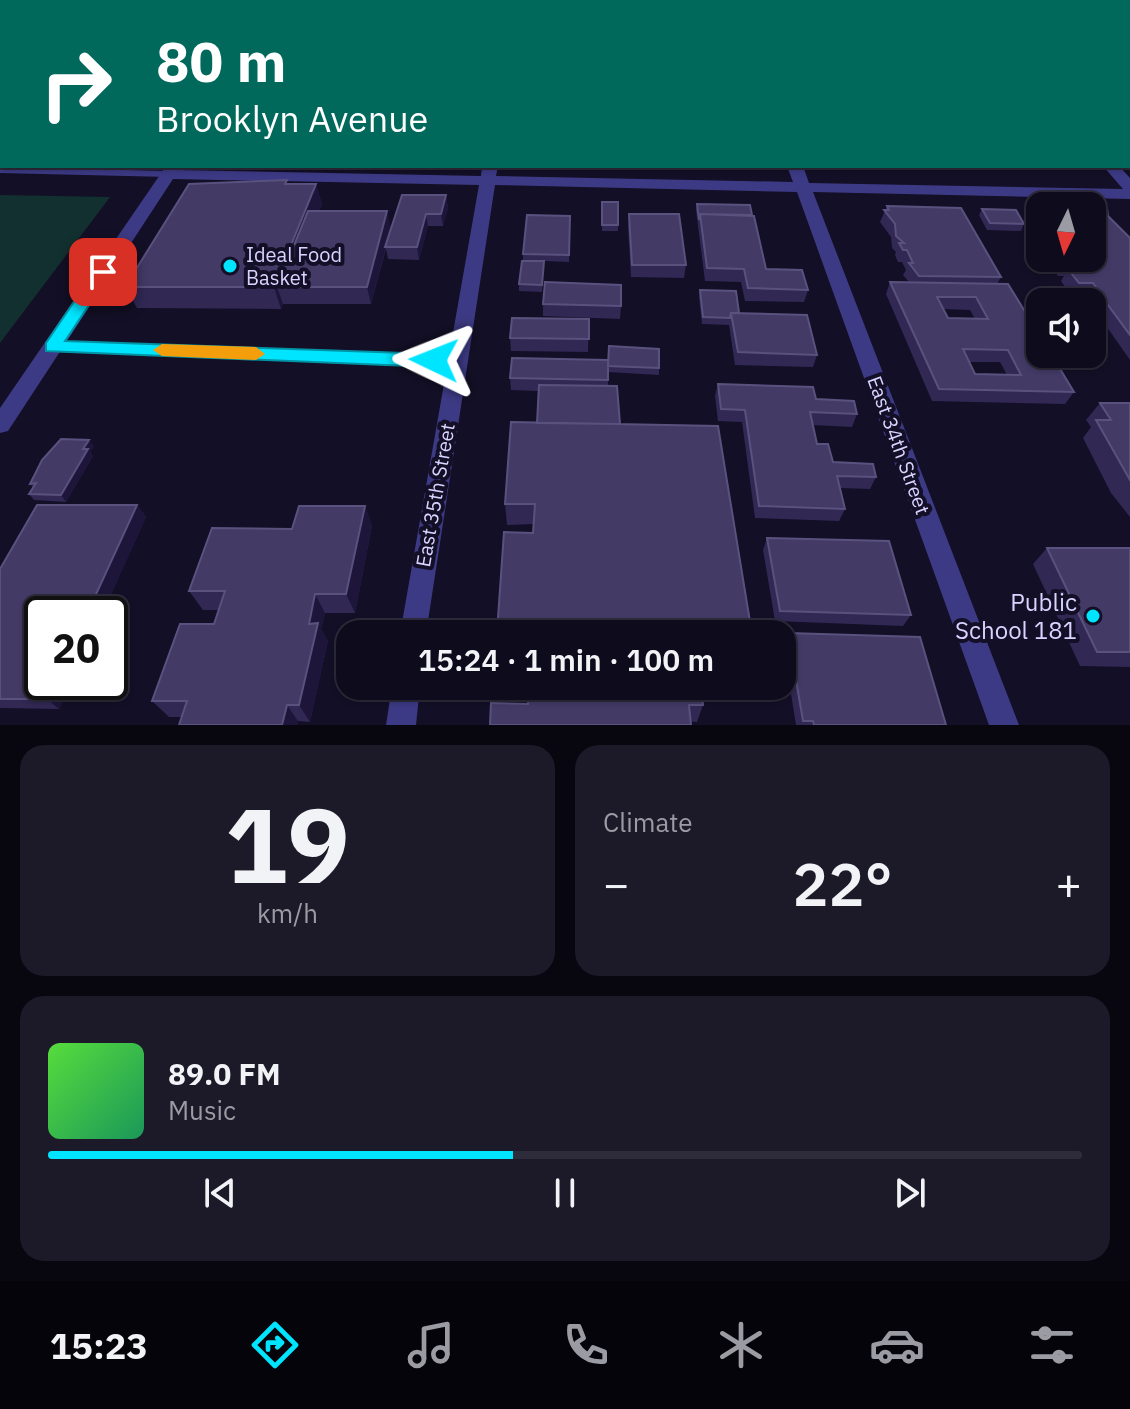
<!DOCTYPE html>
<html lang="en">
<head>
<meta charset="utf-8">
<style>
	:root { --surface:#0e0b1c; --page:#1c1929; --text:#f1f3f6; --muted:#9b9ba3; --line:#2e2b3b; --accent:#00e5ff }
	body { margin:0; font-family:"IBM Plex Sans",sans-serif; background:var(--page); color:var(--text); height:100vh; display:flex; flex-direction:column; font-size:30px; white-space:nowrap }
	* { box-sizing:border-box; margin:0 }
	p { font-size:26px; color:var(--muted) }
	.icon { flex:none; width:44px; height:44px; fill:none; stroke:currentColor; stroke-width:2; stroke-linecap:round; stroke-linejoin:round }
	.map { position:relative; height:725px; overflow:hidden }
	.panel { display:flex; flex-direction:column; gap:20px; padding:20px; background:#08060f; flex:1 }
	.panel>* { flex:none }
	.guide { position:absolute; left:0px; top:0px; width:1130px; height:168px; box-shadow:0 2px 6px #0004,0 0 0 2px var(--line); background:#00695c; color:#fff; overflow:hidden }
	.needle { width:52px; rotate:185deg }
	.fabs { position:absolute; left:1026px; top:192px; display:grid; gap:16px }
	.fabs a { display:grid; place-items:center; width:80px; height:80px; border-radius:16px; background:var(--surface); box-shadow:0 2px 6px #0004,0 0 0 2px var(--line); font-size:40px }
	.speed { position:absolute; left:24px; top:596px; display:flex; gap:16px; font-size:40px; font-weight:700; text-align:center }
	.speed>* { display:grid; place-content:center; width:104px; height:104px; border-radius:50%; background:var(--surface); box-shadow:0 2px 6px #0004,0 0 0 2px var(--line); line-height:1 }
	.speed .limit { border:4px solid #111; border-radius:12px; background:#fff; color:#111 }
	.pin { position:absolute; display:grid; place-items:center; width:68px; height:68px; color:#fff; margin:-34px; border-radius:16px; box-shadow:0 4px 12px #0006 }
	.me { position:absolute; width:88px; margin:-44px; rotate:272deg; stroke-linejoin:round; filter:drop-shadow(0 0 6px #0008) }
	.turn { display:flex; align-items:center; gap:28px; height:168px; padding:0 24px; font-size:36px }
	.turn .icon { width:104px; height:104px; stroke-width:2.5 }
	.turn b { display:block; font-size:56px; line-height:68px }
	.big { font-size:60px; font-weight:600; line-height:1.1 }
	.panel .card { flex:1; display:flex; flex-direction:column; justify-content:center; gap:12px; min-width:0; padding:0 28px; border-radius:24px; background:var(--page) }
	.panel .dial { align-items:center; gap:0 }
	.dial b { font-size:104px; line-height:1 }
	.song { display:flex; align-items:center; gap:24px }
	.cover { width:96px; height:96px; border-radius:12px; background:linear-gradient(135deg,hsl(110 70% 55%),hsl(150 70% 35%)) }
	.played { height:8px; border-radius:4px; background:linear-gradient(90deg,var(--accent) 45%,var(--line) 45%) }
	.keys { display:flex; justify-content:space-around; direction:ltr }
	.heat { display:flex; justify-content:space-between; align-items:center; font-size:44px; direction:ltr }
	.panel .tiles { flex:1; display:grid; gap:20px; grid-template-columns:1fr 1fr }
	.card:last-child { grid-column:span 2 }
	.trip { position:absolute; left:336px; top:620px; width:460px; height:80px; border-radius:24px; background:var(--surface); box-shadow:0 2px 6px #0004,0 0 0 2px var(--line); font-weight:600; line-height:80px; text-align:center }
	.tabs { display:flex; height:128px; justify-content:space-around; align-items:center; background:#06040b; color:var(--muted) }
	.tabs .icon { width:56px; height:56px }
	.tabs .current { color:var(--accent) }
	.tabs b { font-size:36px; color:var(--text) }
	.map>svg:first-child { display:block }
	.green { fill:#12302f }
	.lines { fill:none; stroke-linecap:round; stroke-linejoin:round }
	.service { fill:#3d3a85; fill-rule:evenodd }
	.minor { fill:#3d3a85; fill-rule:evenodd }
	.wall { fill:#312854; fill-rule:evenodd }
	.shaded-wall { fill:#1d163a }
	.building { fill:#433a66; stroke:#5a527e; stroke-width:2; fill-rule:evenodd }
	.route { fill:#00e5ff; stroke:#0095a6; stroke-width:2 }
	.slow { fill:#f59e0b }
	.poi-dot { fill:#00e5ff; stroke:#130f26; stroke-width:3 }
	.labels { text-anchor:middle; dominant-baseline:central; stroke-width:8; stroke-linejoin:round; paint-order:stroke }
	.poi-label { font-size:20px; fill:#d9d4ff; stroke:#130f26; text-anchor:start }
	.street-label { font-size:20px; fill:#d9d4ff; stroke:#130f26 }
	.near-poi-label { font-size:24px; fill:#d9d4ff; stroke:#130f26; text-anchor:end }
</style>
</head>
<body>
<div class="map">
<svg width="1130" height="725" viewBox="0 0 1130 725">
	<rect width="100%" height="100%" fill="#130f26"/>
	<path class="green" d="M0 0H253L2 2V151Z
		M0 195 110 197 0 343Z"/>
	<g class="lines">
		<path class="service" d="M0 167 169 171 174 174 169 177 0 173Z
			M52 342 457 355 464 360 457 365 52 352 45 347Z"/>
		<path class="minor" d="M727 0H737L738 2H728Z
			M954 0H965L966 2H955Z
			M166 166H182L179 170 481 176 482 166H498L496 176 793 182 787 166H803L809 183 1123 189 1103 166H1119L1130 178V199L813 192 1019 725H989L797 192 495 185 426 634H400L479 185 173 179 8 431 0 433V408Z
			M392 686H420L416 725H386Z"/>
	</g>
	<path class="wall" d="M997 0H1083L1086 2H996Z
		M1123 0H1130V18L1128 17V2H1124L1125 1Z
		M1128 27 1130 29V138L1128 136V78H1130L1128 77Z
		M946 166H1065L1064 169Z
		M288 184H316L322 205 319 211 391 229 446 195 448 208 443 226H428L419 260 388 259 386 249 371 304H283L281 309 137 308 125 287Z
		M602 202H618V231H602Z
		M697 204 766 269 808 290 804 302 745 301 741 282 705 281 696 210Z
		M1035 205 1040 206V237H1035L1025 222Z
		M887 206 1001 277 997 284 1074 392 1065 404 932 401 886 294 890 282H909L903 275 906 270 902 262H898L895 255 896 252 892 248 891 237 880 222ZM943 309 970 310 975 319 948 318ZM969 362H1000L1007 375 975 374Z
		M982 209 1024 224 1021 231 987 230 979 215Z
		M629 214 686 265 684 278 631 277 628 226Z
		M570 216 569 262 544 261 542 292 519 291V284L523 261V254Z
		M1108 216 1130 238V360L1097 313H1092V302H1076L1080 296H1071L1061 281 1064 276H1058L1050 264 1053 258H1092Z
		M700 290 739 313 817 355 813 367 735 365 729 325 702 324 699 297Z
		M543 304 621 306 620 319 543 316Z
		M589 319 588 352 511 351 510 338Z
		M512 358 659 368V375L608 372V386L620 424 752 634H497L504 532 533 533 534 524 507 525 505 504 537 423 538 391 511 390 510 378Z
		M718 384 816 399 857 414 852 427 813 425 817 444 833 462 876 477 870 489 840 488 845 509 839 521 755 518 742 422 718 421 715 396Z
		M1100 403H1130V517L1111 493 1083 438 1091 427 1086 420Z
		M94 446 90 452 93 456 66 502 34 500 29 494 33 487 30 484Z
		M137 505 146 517 59 709 0 708V569Z
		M365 506 372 526 355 613H325L321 629 328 641 310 722 298 721 297 725H179L182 717H169L152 701 214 624 219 610H203L189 591 292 529Z
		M767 538 911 615 903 626 775 621 763 550Z
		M1047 548H1130V667L1080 666 1033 564Z
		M788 633 946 725H796L783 644Z
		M632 689 703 705 697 722 528 704 605 697H630Z"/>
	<path class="shaded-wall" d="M316 184 322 205 290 287H277L283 304 281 309 274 287Z
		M446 195 448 208 443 226 441 214Z
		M387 211 391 228 371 304 367 287Z
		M426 214 428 226 419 260 417 247Z
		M89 440 94 446 90 452 93 456 66 502 61 495Z
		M137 505 146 517 102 614H87Z
		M365 506 372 526 355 613 346 594Z
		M315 594 325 613 321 629 328 641 310 722 299 705 309 624Z
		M55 682H72L59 709 47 699Z
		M287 705 298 721 297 725H282Z"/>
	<path class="building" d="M323 0H360L359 2H322Z
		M370 0H386L385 2H369Z
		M414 0H426L429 1V2H413Z
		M443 0H482V2H443Z
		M545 0H592V2H549Z
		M678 0H706L707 2H678Z
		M767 0H840L841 2H768Z
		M853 0H870L871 2H854Z
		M886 0H929L930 2 887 1Z
		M1009 0H1083L1086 2H1011Z
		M1091 0H1109L1112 2H1093Z
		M1128 27 1130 29V51L1128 50Z
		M1128 78H1130V113L1128 111Z
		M287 180 285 184H316L274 287H125L189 184Z
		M402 195H446L441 214H426L417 247H385Z
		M602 202H618V225H602Z
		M697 204 750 205 752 215 700 214 699 220Z
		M1035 205 1060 206H1040V222L1031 210H1039Z
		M887 206 961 208 1001 277 919 276 909 263H913L907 250H903L899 243H904L896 236 895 224 884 210H889Z
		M1092 208H1107L1108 216 1130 238V335L1105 301H1092L1084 289H1097L1093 283H1079L1068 269H1082L1078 264H1066L1062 258H1092Z
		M982 209 1016 210 1024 224 990 223Z
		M308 211H387L367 287H277Z
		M629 214H679L686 265H632Z
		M700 214 754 216 766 269 802 270 808 290 748 288 744 269 707 268Z
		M527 215 570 216 569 255 523 254Z
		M522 261H544L542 285 519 284Z
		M545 282 621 285V306L543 304Z
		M890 282 1008 284 1040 336V354H1051L1074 392 939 389ZM937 297H976L988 319 948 318ZM963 349 1008 350 1021 375 975 374Z
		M700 290 736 291 739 313H731L730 318 703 317Z
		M731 313 807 315 817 355 738 352Z
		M512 318 589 319V339L510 338Z
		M609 346 659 349V368L608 366Z
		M512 358 608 360V380L510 378Z
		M718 384 813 387 816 399 854 401 857 414 810 412 817 444H828L833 462 873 464 876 477 837 476 845 509 759 506 745 410 721 409Z
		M539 385 617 386 620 424 537 423Z
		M1100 403H1130V480L1096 420H1111Z
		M511 422 718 426 752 634H531L497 632 504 532 533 533 535 504H505Z
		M61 439 89 440 83 449H88L61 495 29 494 36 483 30 484 42 460Z
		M37 505H137L87 614H42V682H55L47 699H0V569Z
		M299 506H365L346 594H315L309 624 318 623 299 705H287L282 725H179L187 701H152L180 624H214L225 591H189L212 528 292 529Z
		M767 538 889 541 911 615 780 611Z
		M1047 548H1130V652H1097Z
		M788 633 920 637 946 725H814L813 721H803Z
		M529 686H605V697H633L632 689H701L703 705H689L691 725H490L491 703 528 704Z"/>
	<path class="route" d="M103 267 111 272 65 341 434 354 443 360 434 367 46 351V343L97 268Z"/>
	<path class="slow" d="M162 344 256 347 265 354 256 360 162 356 153 350Z"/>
	<g class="poi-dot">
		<circle cx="230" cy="266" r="8"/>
		<circle cx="1093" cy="616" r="8"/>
	</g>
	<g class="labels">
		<g class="poi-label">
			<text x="246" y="254">Ideal Food<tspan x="246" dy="23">Basket</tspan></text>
		</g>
		<g class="street-label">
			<text transform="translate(899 445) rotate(70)">East 34th Street</text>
			<text transform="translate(435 495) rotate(-80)">East 35th Street</text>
		</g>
		<g class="near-poi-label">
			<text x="1077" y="602">Public<tspan x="1077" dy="28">School 181</tspan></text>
		</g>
	</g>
</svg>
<div class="fabs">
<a><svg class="needle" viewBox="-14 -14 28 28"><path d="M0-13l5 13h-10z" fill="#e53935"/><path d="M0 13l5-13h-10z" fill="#9b9ba3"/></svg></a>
<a><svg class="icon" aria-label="sound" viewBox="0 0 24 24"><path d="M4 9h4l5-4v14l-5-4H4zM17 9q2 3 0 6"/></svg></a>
</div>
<div class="speed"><div class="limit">20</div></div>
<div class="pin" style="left:103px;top:272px;background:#d93025"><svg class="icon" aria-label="arrive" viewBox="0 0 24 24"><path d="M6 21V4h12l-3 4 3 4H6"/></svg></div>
<svg class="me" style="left:434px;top:360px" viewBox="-20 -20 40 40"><path d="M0-17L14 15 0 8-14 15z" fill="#00e5ff" stroke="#fff" stroke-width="4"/></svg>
<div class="trip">15:24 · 1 min · 100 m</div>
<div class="guide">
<div class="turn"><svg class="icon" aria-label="right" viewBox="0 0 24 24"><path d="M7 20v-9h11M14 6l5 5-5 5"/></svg><div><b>80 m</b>Brooklyn Avenue</div></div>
</div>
</div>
<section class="panel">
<div class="tiles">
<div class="card dial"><b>19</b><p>km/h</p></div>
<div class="card"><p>Climate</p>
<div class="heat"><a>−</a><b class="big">22°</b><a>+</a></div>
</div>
<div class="card">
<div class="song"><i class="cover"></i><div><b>89.0 FM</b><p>Music</p></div></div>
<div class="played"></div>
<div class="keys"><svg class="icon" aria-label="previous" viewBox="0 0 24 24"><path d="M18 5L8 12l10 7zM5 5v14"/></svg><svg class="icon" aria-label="pause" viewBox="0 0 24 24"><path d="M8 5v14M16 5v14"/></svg><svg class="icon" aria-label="next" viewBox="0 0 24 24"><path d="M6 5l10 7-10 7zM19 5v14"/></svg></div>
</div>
</div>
</section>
<nav class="tabs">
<b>15:23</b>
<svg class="icon current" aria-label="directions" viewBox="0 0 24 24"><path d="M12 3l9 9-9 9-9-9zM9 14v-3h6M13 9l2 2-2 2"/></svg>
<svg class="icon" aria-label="music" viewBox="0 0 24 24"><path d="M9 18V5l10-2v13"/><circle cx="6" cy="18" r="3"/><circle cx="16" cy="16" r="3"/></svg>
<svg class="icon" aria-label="phone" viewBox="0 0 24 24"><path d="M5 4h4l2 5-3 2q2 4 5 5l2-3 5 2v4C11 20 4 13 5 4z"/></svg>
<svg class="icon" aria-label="climate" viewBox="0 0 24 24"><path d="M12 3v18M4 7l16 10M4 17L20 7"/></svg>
<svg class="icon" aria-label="car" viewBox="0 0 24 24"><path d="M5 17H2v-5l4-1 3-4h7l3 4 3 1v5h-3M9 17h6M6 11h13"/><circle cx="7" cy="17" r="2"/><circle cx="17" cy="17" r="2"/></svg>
<svg class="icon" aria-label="filters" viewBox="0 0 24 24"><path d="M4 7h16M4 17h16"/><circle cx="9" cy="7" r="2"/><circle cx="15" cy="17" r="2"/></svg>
</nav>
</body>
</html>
